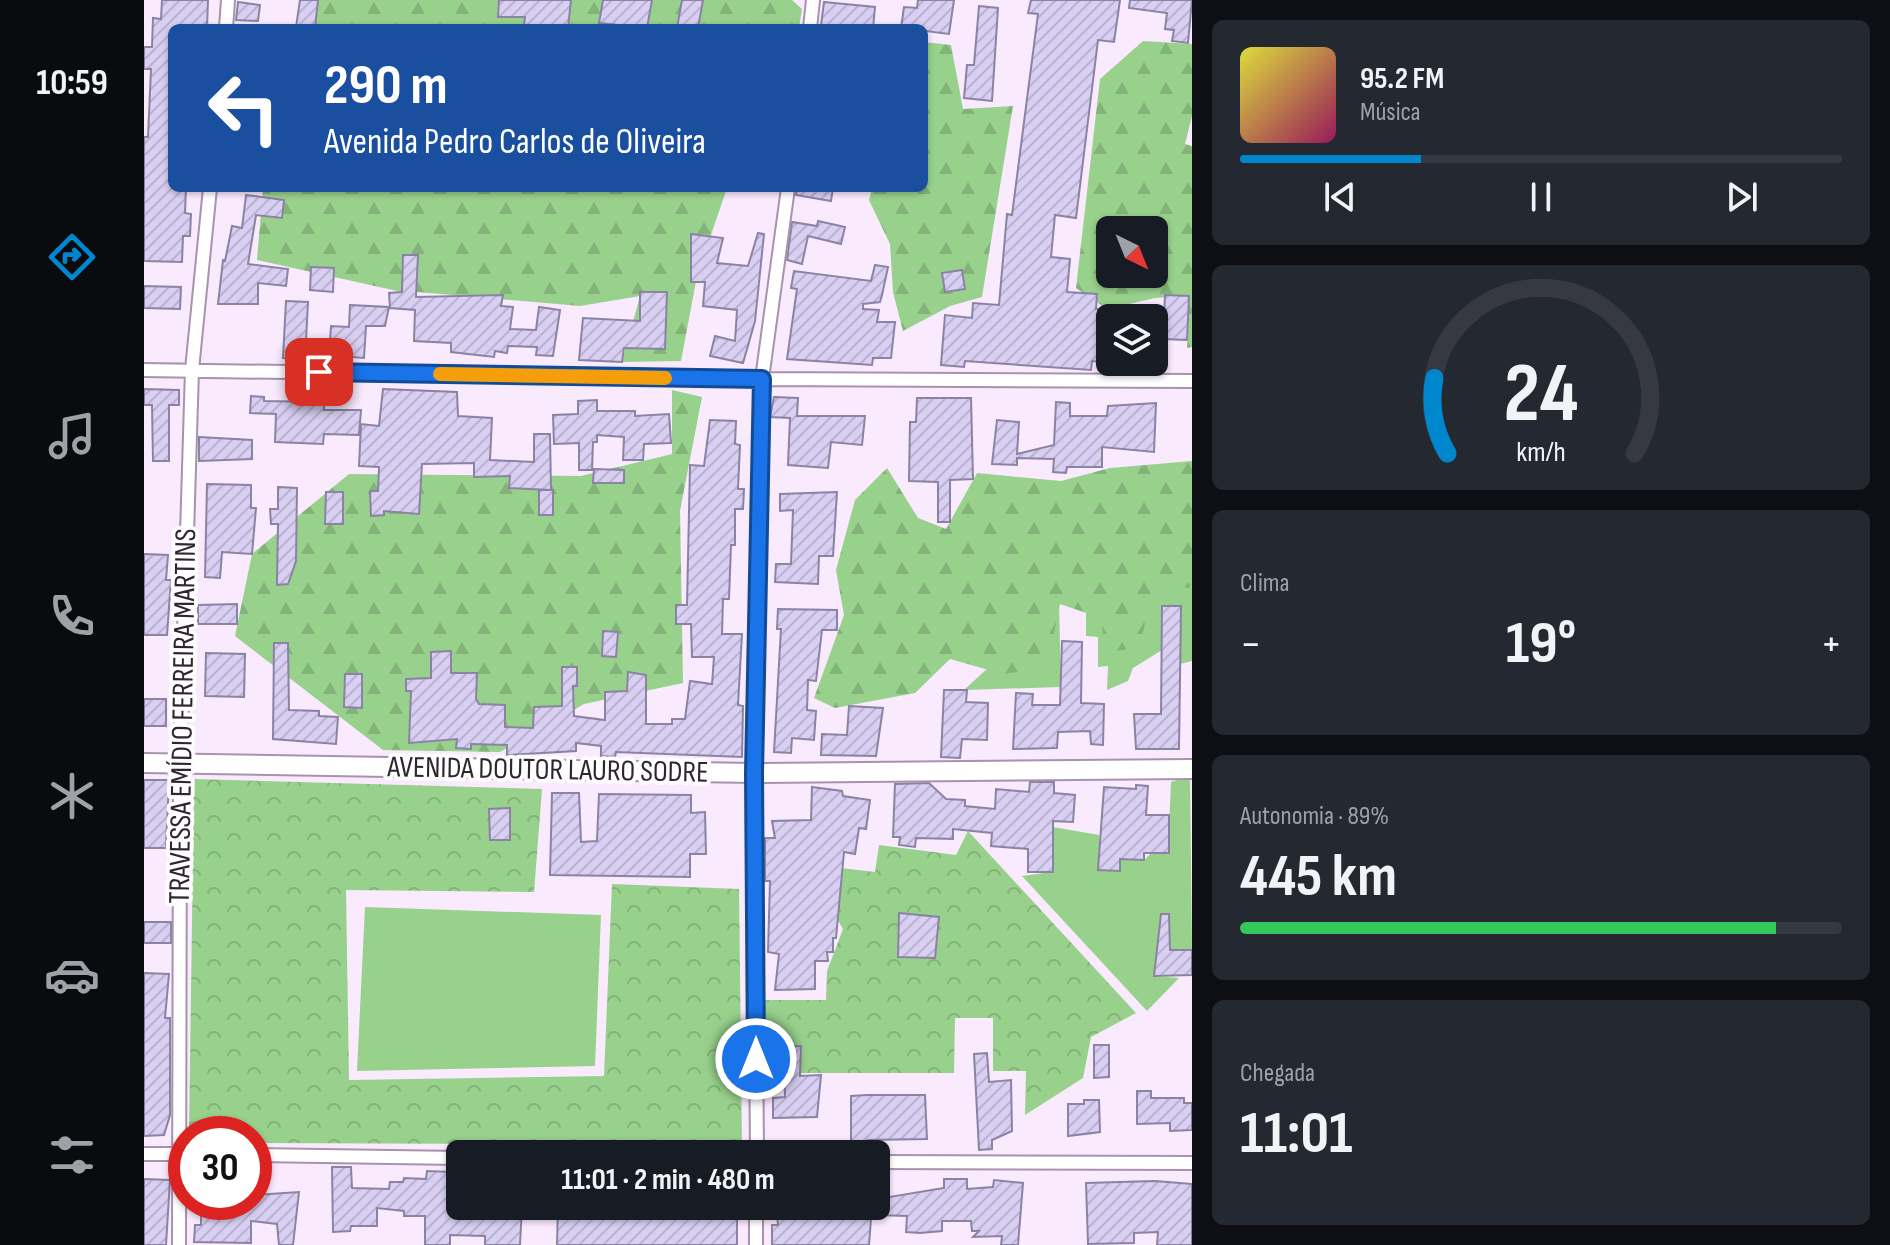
<!DOCTYPE html>
<html lang="pt">
<head>
<meta charset="utf-8">
<style>
	:root { --surface:#171b24; --page:#242831; --text:#f1f3f6; --muted:#9ea1a6; --line:#363941; --accent:#0086cc }
	body { margin:0; font-family:"Sofia Sans Condensed",sans-serif; background:var(--page); color:var(--text); height:100vh; display:flex; flex-direction:column; font-size:30px; white-space:nowrap }
	* { box-sizing:border-box; margin:0 }
	p { font-size:26px; color:var(--muted) }
	.icon { flex:none; width:44px; height:44px; fill:none; stroke:currentColor; stroke-width:2; stroke-linecap:round; stroke-linejoin:round }
	.map { position:relative; flex:1; overflow:hidden }
	.drawer { display:flex; flex-direction:column; gap:20px; padding:20px; background:#0d0f14; width:698px }
	.drawer>* { flex:none }
	.banner { position:absolute; left:24px; top:24px; width:760px; height:168px; border-radius:12px; box-shadow:0 2px 6px #0004; background:#1a4fa0; color:#fff; overflow:hidden }
	.needle { width:52px; rotate:137deg }
	.tools { position:absolute; left:952px; top:216px; display:grid; gap:16px }
	.tools a { display:grid; place-items:center; width:72px; height:72px; border-radius:12px; background:var(--surface); box-shadow:0 2px 6px #0004; font-size:40px }
	.speed { position:absolute; left:24px; top:1116px; display:flex; gap:16px; font-size:40px; font-weight:700; text-align:center }
	.speed>* { display:grid; place-content:center; width:104px; height:104px; border-radius:50%; background:var(--surface); box-shadow:0 2px 6px #0004; line-height:1 }
	.speed .limit { border:12px solid #d22; background:#fff; color:#111 }
	.pin { position:absolute; display:grid; place-items:center; width:68px; height:68px; color:#fff; margin:-34px; border-radius:16px; box-shadow:0 4px 12px #0006 }
	.me { position:absolute; width:88px; margin:-44px; rotate:0deg; stroke-linejoin:round; filter:drop-shadow(0 0 6px #0008) }
	.turn { display:flex; align-items:center; gap:28px; height:168px; padding:0 24px; font-size:36px }
	.turn .icon { width:104px; height:104px; stroke-width:2.5 }
	.turn b { display:block; font-size:56px; line-height:68px }
	.big { font-size:60px; font-weight:700; line-height:1.1 }
	.drawer .widget { flex:1; display:flex; flex-direction:column; justify-content:center; gap:12px; min-width:0; padding:0 28px; border-radius:12px; background:var(--page) }
	.drawer .dial { align-items:center; gap:0 }
	.dial svg { height:208px; overflow:visible; fill:none; stroke:var(--line); stroke-width:7; stroke-linecap:round; text-anchor:middle }
	.dial text { fill:var(--text); stroke:none }
	.song { display:flex; align-items:center; gap:24px }
	.cover { width:96px; height:96px; border-radius:12px; background:linear-gradient(135deg,hsl(60 70% 55%),hsl(330 70% 35%)) }
	.played { height:8px; border-radius:4px; background:linear-gradient(90deg,var(--accent) 30%,var(--line) 30%) }
	.keys { display:flex; justify-content:space-around; direction:ltr }
	.heat { display:flex; justify-content:space-between; align-items:center; font-size:44px; direction:ltr }
	.charge { height:12px; border-radius:6px; background:linear-gradient(90deg,#34c759 89%,var(--line) 0) }
	.trip { position:absolute; left:302px; top:1140px; width:444px; height:80px; border-radius:12px; background:var(--surface); box-shadow:0 2px 6px #0004; font-weight:700; line-height:80px; text-align:center }
	main { display:flex; flex:1; min-height:0 }
	.dock { display:flex; flex-direction:column; width:144px; justify-content:space-around; align-items:center; background:#090b0e; color:var(--muted) }
	.dock .icon { width:56px; height:56px }
	.dock .on { color:var(--accent) }
	.dock b { font-size:36px; color:var(--text) }
	.map>svg:first-child { display:block }
	.grass { fill:#98d18c }
	.forest { fill:url(#forest-firs); fill-rule:evenodd }
	.park { fill:url(#park-crowns) }
	.building { fill:url(#building-hatch); stroke:#8b83a3; stroke-width:2 }
	.lines { fill:none; stroke-linecap:round; stroke-linejoin:round }
	.street-casing { stroke:#a892ae; stroke-width:16 }
	.secondary-casing { stroke:#a892ae; stroke-width:22 }
	.street { stroke:#fff; stroke-width:12 }
	.secondary { stroke:#fff; stroke-width:18 }
	.route-casing { stroke:#114b97; stroke-width:20 }
	.route { stroke:#1a73e8; stroke-width:14 }
	.slow { stroke:#f59e0b; stroke-width:14 }
	.labels { text-anchor:middle; dominant-baseline:central; stroke-width:8; stroke-linejoin:round; paint-order:stroke }
	.street-label { font-size:30px; fill:#2e2531; stroke:#fdfdfd }
</style>
</head>
<body>
<main>
<nav class="dock">
<b>10:59</b>
<svg class="icon on" aria-label="directions" viewBox="0 0 24 24"><path d="M12 3l9 9-9 9-9-9zM9 14v-3h6M13 9l2 2-2 2"/></svg>
<svg class="icon" aria-label="music" viewBox="0 0 24 24"><path d="M9 18V5l10-2v13"/><circle cx="6" cy="18" r="3"/><circle cx="16" cy="16" r="3"/></svg>
<svg class="icon" aria-label="phone" viewBox="0 0 24 24"><path d="M5 4h4l2 5-3 2q2 4 5 5l2-3 5 2v4C11 20 4 13 5 4z"/></svg>
<svg class="icon" aria-label="climate" viewBox="0 0 24 24"><path d="M12 3v18M4 7l16 10M4 17L20 7"/></svg>
<svg class="icon" aria-label="car" viewBox="0 0 24 24"><path d="M5 17H2v-5l4-1 3-4h7l3 4 3 1v5h-3M9 17h6M6 11h13"/><circle cx="7" cy="17" r="2"/><circle cx="17" cy="17" r="2"/></svg>
<svg class="icon" aria-label="filters" viewBox="0 0 24 24"><path d="M4 7h16M4 17h16"/><circle cx="9" cy="7" r="2"/><circle cx="15" cy="17" r="2"/></svg>
</nav>
<div class="map">
<svg width="1048" height="1245" viewBox="0 0 1048 1245">
	<defs>
		<pattern id="forest-firs" width="22" height="20" patternUnits="userSpaceOnUse" patternTransform="scale(2)"><rect width="22" height="20" fill="#98d18c"/><path d="M5 1l3.5 6h-7zM16 11l3.5 6h-7z" fill="#83b379"/></pattern>
		<pattern id="park-crowns" width="20" height="18" patternUnits="userSpaceOnUse" patternTransform="scale(2)"><rect width="20" height="18" fill="#98d18c"/><path d="M2 6a3 3 0 1 1 6 0M12 15a3 3 0 1 1 6 0" fill="none" stroke="#83b379"/></pattern>
		<pattern id="building-hatch" width="6" height="6" patternUnits="userSpaceOnUse" patternTransform="scale(2)"><rect width="6" height="6" fill="#d8cff2"/><path d="M-1 1l2-2M0 6l6-6M5 7l2-2" fill="none" stroke="#bab2d0"/></pattern>
	</defs>
	<rect width="100%" height="100%" fill="#f9eafd"/>
	<path class="grass" d="M1048 521V661L1036 664 1018 650 989 668 984 681 963 690 964 666 954 667V637L942 636V579Z
		M915 603 917 687 820 690Z
		M1046 776 1048 950H1026L1015 937 1010 976 1035 978 1003 1011 878 876 908 872 909 827 955 835V870H975V859L1000 860 1007 853H1024L1027 782Z
		M221 907 457 915 451 1066 213 1071Z"/>
	<path class="forest" d="M174 0H648L658 9 655 28H171Z
		M999 41 1048 44V116L1041 144 1048 146V347L1043 348 1045 296 1011 298 963 309 932 288 956 79ZM966 230H1010V274H966Z
		M780 42 807 45 819 109 869 106 838 297 806 306 759 331 749 292 746 244 725 200 728 188H780Z
		M119 188H583L553 276 537 361 478 362 496 296 436 306 273 292V255H259L258 292 113 260Z
		M528 390 558 397 536 511 539 683 440 704 356 752 239 750 91 636 108 554 205 474 437 476 528 454Z
		M1048 461V580L1045 588 1011 585 995 647 961 653 957 618 916 604 903 668 859 674 806 659 771 693 691 708 670 698 700 615 692 570 711 500 743 468 774 518 802 529 833 473 917 481 966 468Z"/>
	<path class="park" d="M50 779 398 789 390 892 202 890 205 1080 460 1076 468 884 595 889 598 1145 110 1143V1134H45Z
		M824 831 992 1013 947 1037 939 1078 881 1115 882 1071H849V1018H811L810 1073H619V1000H682L683 971 699 929 677 891 680 866 731 872 735 845 812 855Z"/>
	<path class="building" d="M18 0H64L63 28H28V188H42L41 213 47 214 46 236H39L38 262 0 261V137H4L7 69H0V47H8L9 18 17 19Z
		M156 0H174L171 28 152 27Z
		M355 0H427L424 28 380 26 381 17H354Z
		M459 0H508L503 28 455 23Z
		M538 0H559L554 28H533Z
		M774 0H810L805 34 757 28 760 7 773 8Z
		M887 0H976L970 42 954 40 932 218 911 215 907 257 926 259 923 292 953 294 952 309H966V363L948 361 947 370 821 361 820 367 797 365 801 315 828 318 829 303 855 305 863 214 868 215 894 14 884 13Z
		M986 0H1048L1044 43 1028 41 1030 30 1021 29 1023 13 985 8Z
		M94 2 116 5 114 21 92 20Z
		M680 2 731 7 729 28 677 25Z
		M835 6 854 8 848 101 820 98 823 65H830Z
		M653 188H689L687 201 652 195Z
		M102 195 140 200 138 218 112 215 104 264 144 269 142 286 114 283V304H74L79 260 81 261 88 226 98 228Z
		M674 221 701 227 697 244 664 236 658 264 643 260 648 222 673 226Z
		M614 233 620 234 611 321 599 363 566 356 571 336 591 341 593 310 559 306 561 282H547V234L579 238 573 263 604 266Z
		M259 255H274L272 297 359 295 357 306 369 307 366 329 392 330 395 307 416 310 409 356 392 355 393 347 364 346 363 353 351 351 350 357 307 352V343L270 341 271 310 246 308 245 293 258 292Z
		M731 265 744 267 738 295 736 302 719 304V309L735 310 733 322H751L747 358H729L728 365 643 359 653 289 647 288 650 271 727 281Z
		M167 267 190 268 189 292 166 290Z
		M818 270 821 289 801 292 798 273Z
		M0 286 37 287 36 309 0 308Z
		M496 292H523L521 349 480 348 478 362 435 360 439 318 496 321Z
		M1021 295 1045 296 1043 340 1019 339Z
		M142 301 164 302 161 359 139 358Z
		M206 305 245 307 241 326H222L220 358 185 355 187 326 205 327Z
		M0 389 35 390V405H25V461H9L8 405H0Z
		M239 389 313 392 314 416 348 418 346 460 390 462V434H406L407 490 365 488 366 476 330 477V463L278 464 275 514 240 511V515L227 516 226 491H234L235 467 215 466 217 424 235 426Z
		M107 396 120 397V401L180 402V410H217L215 435 180 434 179 444 131 442 132 414 106 413Z
		M630 397 654 398 653 416H721L718 445 687 442 684 468 644 465 646 418 626 417Z
		M773 398H827L829 479 806 480V522H794V482L765 481 766 422H772Z
		M453 400V411H491V416L525 414 527 443 500 444 499 460H479L480 437 453 435V442H449L448 470H435V443L410 444 409 415 434 414V401Z
		M912 402 926 403V416H963L964 406 1012 403 1010 452 958 447V467H923L922 473 909 472 910 459 873 458V465L848 464 853 420 875 422 873 454 910 445Z
		M566 420 592 421 591 444 596 445 594 489H600L599 509H591V545H587L585 599H579L578 634H598L594 705 599 706 598 757 472 752 471 757 457 756V746L432 743V751L363 755V745L327 744V749L312 748 313 739 265 743 267 691H262V679L287 678V652L307 651V673H333L332 699 335 704 361 705V727L389 728 390 707 418 706V667H433V686H429L430 716 461 720V692L483 691 484 672 502 675V724H528V719H541L546 681 568 684 570 657H548L547 624H532V605H543L546 465 560 466Z
		M55 437 108 440V459L55 461Z
		M450 469 480 470V483H449Z
		M63 484 107 485V508H112L108 554 78 552 76 578 61 577Z
		M134 487 153 488 152 561 144 584 133 585 134 524H127L126 509H134Z
		M395 490H409V515H395Z
		M182 492H199V524H181Z
		M693 492 689 556H675L674 584 631 582 632 564H647L649 510 636 511V494Z
		M0 554 24 555 22 580H27L23 635H0Z
		M93 604V624H54V605Z
		M1018 606H1037L1035 749H992L990 714H1017Z
		M634 609 693 610V630H678L672 681 664 680 663 710 672 711 670 740 648 738 647 753 630 752 637 629H633Z
		M459 631 474 632 472 657 458 656Z
		M918 641 938 642 937 703 960 704 959 745 947 744 946 731 914 732 913 748 869 749 872 693 889 694 888 705H916Z
		M130 643H144L145 710 175 711V716L194 717 192 744 129 739Z
		M62 653 101 654 100 697 61 696Z
		M201 674H218V708L200 707Z
		M800 690H823L822 702 844 703 843 740 818 739 816 758 797 757Z
		M0 699H22V726H0Z
		M705 706 739 708 732 756 677 755 678 734 703 735Z
		M0 780H25L22 848H0Z
		M886 782H910V793L931 795 929 822 909 821V872H884V849L847 846 848 833 809 829V839L772 838 771 847 755 845 756 837H749L751 784 785 783 802 799 821 800V806L851 809 852 789 885 792Z
		M992 785 1004 786 1002 815H1025V853H1000V860L976 859V871L954 870 960 787 992 789Z
		M668 787 698 791 699 796 726 800 722 829 715 828 711 854 700 852 692 938H689V952H683L684 961H671V989L631 990 635 954 624 952 626 881H621V838H631L628 821 667 820Z
		M408 793H435L437 842 453 841 455 794 547 795V813L561 812 562 854H546V877L406 875Z
		M366 808V840H346L345 809Z
		M755 913 795 917 791 958 754 957Z
		M1017 914H1025L1026 950H1048V975L1010 976Z
		M0 922H27V943H0Z
		M0 973 25 974 21 1018H26V1115L20 1135 0 1136Z
		M950 1045H965V1077L950 1078Z
		M657 1046 656 1076 677 1075 673 1117 629 1118V1098L641 1097 640 1061H630V1047Z
		M843 1053 845 1082 867 1080 868 1131 848 1140V1149L835 1150 830 1054Z
		M993 1091H1007V1098H1040V1103H1048V1130L1026 1131V1123L993 1124Z
		M724 1095H781L783 1139 724 1140V1149H707V1096Z
		M940 1100H955L956 1132 924 1136V1104H940Z
		M188 1167H207L208 1188 245 1189 246 1182H259L260 1178 282 1179 283 1171 308 1172V1177H316V1206H378L376 1245H341V1236L306 1235V1245H281V1216H260V1211L233 1208V1226H207L206 1231 189 1232Z
		M0 1179 26 1180 22 1245H0Z
		M800 1179H823V1189L849 1187 850 1180 879 1183 874 1245H857L858 1236 829 1237 835 1231H828L827 1221H798V1231L776 1233 762 1232 763 1216 733 1215V1199L800 1188Z
		M1011 1181 1048 1184V1245H1013L1014 1232 990 1233V1243L944 1244 942 1183Z
		M155 1192 149 1245H135L133 1224 107 1221V1243L50 1242 51 1225H57V1204L91 1206 87 1202H110V1195Z
		M414 1206H593V1245H413Z
		M632 1206H728L725 1245H628V1225H634Z"/>
	<g class="lines">
		<defs>
			<path id="street" d="M82 28 84 0
				M666 28 669 0
				M0 370 618 379 1048 381
				M0 1154H39
				M613 1154 610 773 618 379 644 188
				M110 1155 316 1158
				M732 1162 1048 1163
				M35 1245 36 763 48 370 66 188
				M612 1245V1206"/>
			<path id="secondary" d="M0 763 610 773 1048 769"/>
		</defs>
		<use href="#street" class="street-casing"/>
		<use href="#secondary" class="secondary-casing"/>
		<use href="#street" class="street"/>
		<use href="#secondary" class="secondary"/>
	</g>
	<g class="lines">
		<defs>
			<path id="route" d="M175 372 618 379 610 773 612 1059"/>
		</defs>
		<use href="#route" class="route-casing"/>
		<use href="#route" class="route"/>
		<path class="slow" d="M296 374 521 378"/>
	</g>
	<g class="labels">
		<g class="street-label">
			<text transform="translate(39 716) rotate(-89)">TRAVESSA EMÍDIO FERREIRA MARTINS</text>
			<text transform="translate(404 770) rotate(1)">AVENIDA DOUTOR LAURO SODRE</text>
		</g>
	</g>
</svg>
<div class="tools">
<a><svg class="needle" viewBox="-14 -14 28 28"><path d="M0-13l5 13h-10z" fill="#e53935"/><path d="M0 13l5-13h-10z" fill="#9ea1a6"/></svg></a>
<a><svg class="icon" aria-label="layers" viewBox="0 0 24 24"><path d="M12 4l9 5-9 5-9-5zM3 14l9 5 9-5"/></svg></a>
</div>
<div class="speed"><div class="limit">30</div></div>
<div class="pin" style="left:175px;top:372px;background:#d93025"><svg class="icon" aria-label="arrive" viewBox="0 0 24 24"><path d="M6 21V4h12l-3 4 3 4H6"/></svg></div>
<svg class="me" style="left:612px;top:1059px" viewBox="-20 -20 40 40"><circle r="17" fill="#1a73e8" stroke="#fff" stroke-width="3"/><path d="M0-11L8 9 0 5-8 9z" fill="#fff"/></svg>
<div class="trip">11:01 · 2 min · 480 m</div>
<div class="banner">
<div class="turn"><svg class="icon" aria-label="left" viewBox="0 0 24 24"><path d="M17 20v-9H6M10 6l-5 5 5 5"/></svg><div><b>290 m</b>Avenida Pedro Carlos de Oliveira</div></div>
</div>
</div>
<section class="drawer">
<div class="widget">
<div class="song"><i class="cover"></i><div><b>95.2 FM</b><p>Música</p></div></div>
<div class="played"></div>
<div class="keys"><svg class="icon" aria-label="previous" viewBox="0 0 24 24"><path d="M18 5L8 12l10 7zM5 5v14"/></svg><svg class="icon" aria-label="pause" viewBox="0 0 24 24"><path d="M8 5v14M16 5v14"/></svg><svg class="icon" aria-label="next" viewBox="0 0 24 24"><path d="M6 5l10 7-10 7zM19 5v14"/></svg></div>
</div>
<div class="widget dial"><svg viewBox="0 0 100 80">
<path d="M14 69A42 42 0 1 1 86 69"/>
<path d="M14 69A42 42 0 0 1 9 40" stroke="#0086cc"/>
<text x="50" y="56" font-size="32" font-weight="700">24</text>
<text x="50" y="72" font-size="11">km/h</text>
</svg></div>
<div class="widget"><p>Clima</p>
<div class="heat"><a>−</a><b class="big">19°</b><a>+</a></div>
</div>
<div class="widget"><p>Autonomia · 89%</p><b class="big">445 km</b><div class="charge"></div></div>
<div class="widget"><p>Chegada</p><b class="big">11:01</b></div>
</section>
</main>
</body>
</html>
